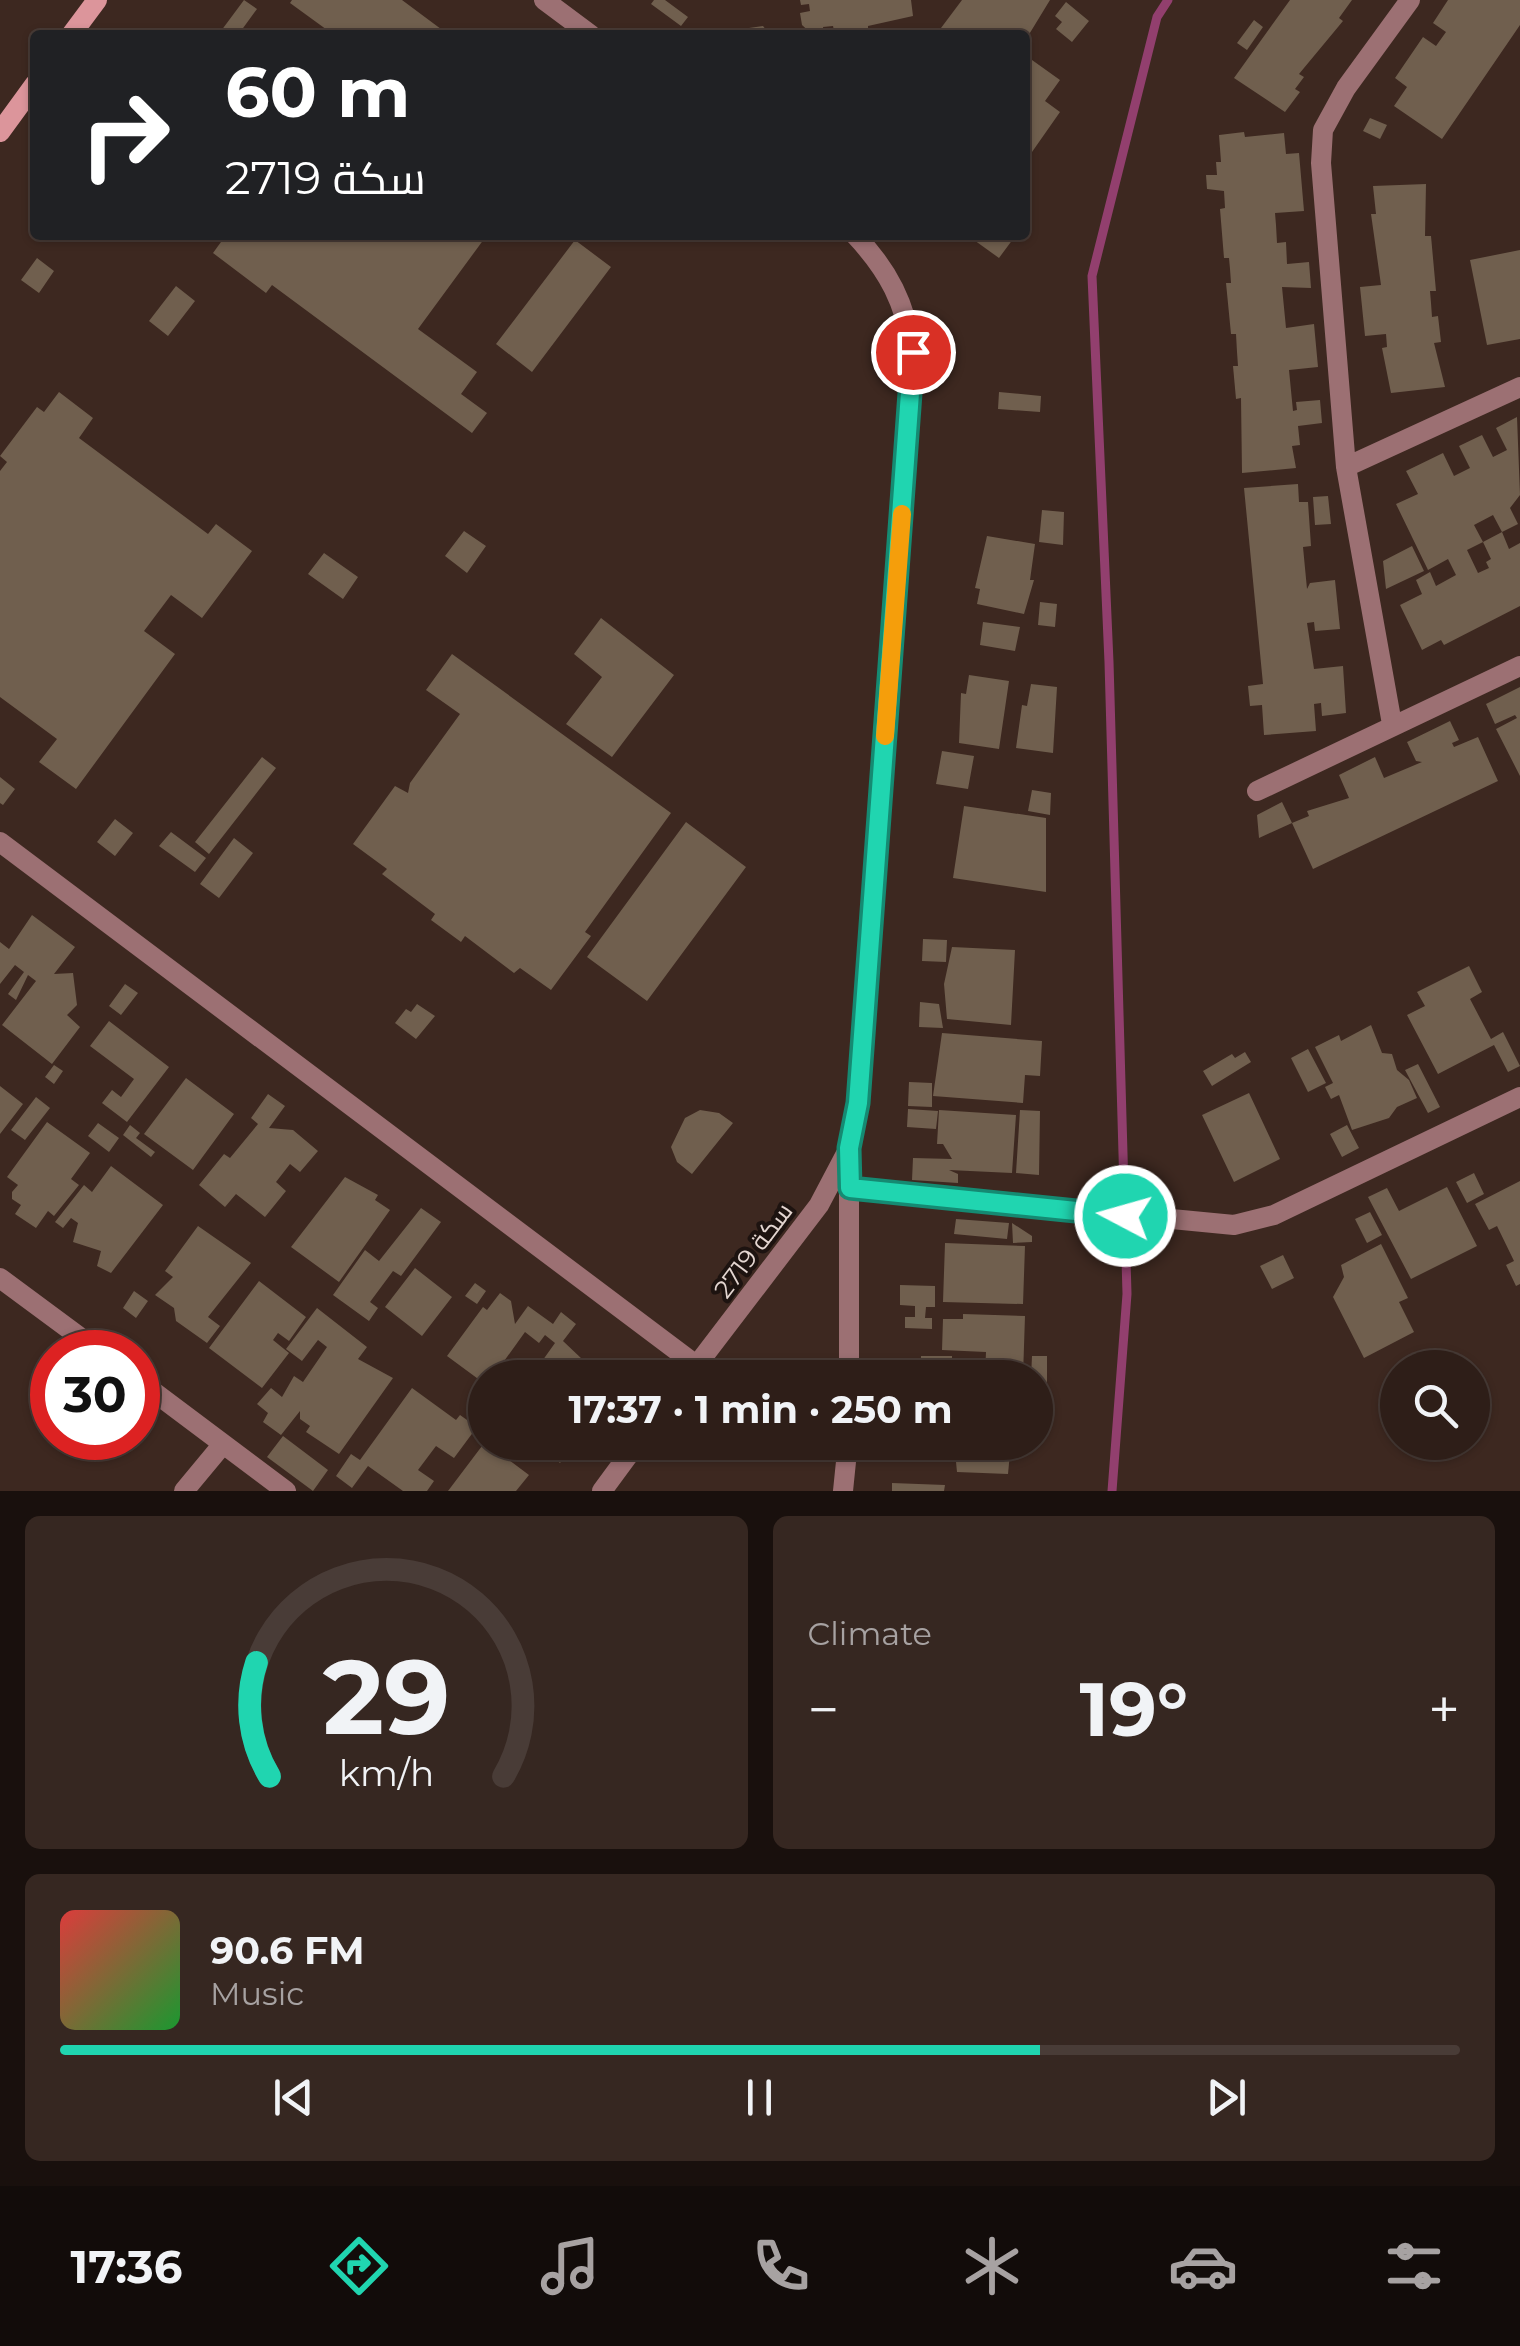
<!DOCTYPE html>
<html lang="en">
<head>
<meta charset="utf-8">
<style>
	:root { --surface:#2e1e18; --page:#362721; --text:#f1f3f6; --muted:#a7a2a2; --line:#493c37; --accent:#20d5b0 }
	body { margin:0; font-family:Montserrat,Cairo,sans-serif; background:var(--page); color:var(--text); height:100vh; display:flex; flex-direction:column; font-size:38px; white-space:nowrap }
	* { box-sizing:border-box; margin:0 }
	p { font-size:32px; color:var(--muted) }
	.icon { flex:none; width:55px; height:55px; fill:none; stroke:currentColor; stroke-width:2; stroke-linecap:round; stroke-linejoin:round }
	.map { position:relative; height:1491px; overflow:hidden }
	.details { display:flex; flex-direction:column; gap:25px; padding:25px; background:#19100d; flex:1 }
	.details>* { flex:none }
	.banner { position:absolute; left:30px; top:30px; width:1000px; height:210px; border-radius:10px; box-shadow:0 2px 8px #0004,0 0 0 2px var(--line); background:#202124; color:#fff; overflow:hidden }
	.tools { position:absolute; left:1380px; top:1350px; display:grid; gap:20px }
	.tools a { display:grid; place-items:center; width:110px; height:110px; border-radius:50%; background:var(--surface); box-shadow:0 2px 8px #0004,0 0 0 2px var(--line); font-size:50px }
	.speed { position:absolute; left:30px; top:1330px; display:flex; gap:20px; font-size:50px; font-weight:700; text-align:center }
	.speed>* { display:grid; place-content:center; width:130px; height:130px; border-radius:50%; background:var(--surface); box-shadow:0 2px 8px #0004,0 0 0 2px var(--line); line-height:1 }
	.speed .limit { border:15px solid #d22; background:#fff; color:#111 }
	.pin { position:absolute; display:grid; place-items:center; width:85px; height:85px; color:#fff; margin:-42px; border:5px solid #fff; border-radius:50%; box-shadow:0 2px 10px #0007 }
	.me { position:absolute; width:110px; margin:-55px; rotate:276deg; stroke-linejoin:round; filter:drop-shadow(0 0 8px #0008) }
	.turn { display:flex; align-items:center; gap:35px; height:210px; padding:0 30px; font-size:45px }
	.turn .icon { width:130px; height:130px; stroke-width:2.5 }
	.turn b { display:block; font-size:70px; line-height:85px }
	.big { font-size:75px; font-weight:700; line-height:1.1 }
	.details .card { flex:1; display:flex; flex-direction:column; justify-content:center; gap:15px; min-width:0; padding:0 35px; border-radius:15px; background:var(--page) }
	.details .dial { align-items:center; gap:0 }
	.dial svg { height:260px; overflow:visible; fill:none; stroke:var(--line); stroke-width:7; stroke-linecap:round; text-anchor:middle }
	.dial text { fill:var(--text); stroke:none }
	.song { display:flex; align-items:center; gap:30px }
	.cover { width:120px; height:120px; border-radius:15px; background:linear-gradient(135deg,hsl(0 70% 55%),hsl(130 70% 35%)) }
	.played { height:10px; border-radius:5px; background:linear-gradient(90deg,var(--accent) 70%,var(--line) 70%) }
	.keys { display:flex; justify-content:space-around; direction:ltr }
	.heat { display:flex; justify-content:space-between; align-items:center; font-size:55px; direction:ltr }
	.details .tiles { flex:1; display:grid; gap:25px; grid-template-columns:1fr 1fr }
	.card:last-child { grid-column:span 2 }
	.trip { position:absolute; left:468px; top:1360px; width:585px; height:100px; border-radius:50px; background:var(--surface); box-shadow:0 2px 8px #0004,0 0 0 2px var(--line); font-weight:700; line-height:100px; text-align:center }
	.tabs { display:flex; height:160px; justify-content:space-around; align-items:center; background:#120c0a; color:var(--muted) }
	.tabs .icon { width:70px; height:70px }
	.tabs .current { color:var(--accent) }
	.tabs b { font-size:45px; color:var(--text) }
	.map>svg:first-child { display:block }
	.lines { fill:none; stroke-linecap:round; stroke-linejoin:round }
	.stream { stroke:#923f6e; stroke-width:9 }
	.building { fill:#705f4e; fill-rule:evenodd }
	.street { stroke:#9c7073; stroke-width:20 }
	.secondary { stroke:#dc959b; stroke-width:20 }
	.route-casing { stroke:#158a72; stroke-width:25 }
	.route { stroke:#20d5b0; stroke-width:18 }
	.slow { stroke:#f59e0b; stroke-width:18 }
	.labels { text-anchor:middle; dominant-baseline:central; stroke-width:8; stroke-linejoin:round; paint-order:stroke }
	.street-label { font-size:25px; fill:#e4d6d1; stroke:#1d1310 }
</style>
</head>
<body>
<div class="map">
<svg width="1520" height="1491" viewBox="0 0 1520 1491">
	<rect width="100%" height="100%" fill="#3d2820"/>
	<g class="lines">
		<path class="stream" d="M1112 1491 1127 1294 1109 662 1092 276 1157 17 1168 0"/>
	</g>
	<path class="building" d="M244 0 257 9 238 35H218Z
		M292 0H402L449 35H334L290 3Z
		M654 0H665L688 17 681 26 651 4Z
		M800 0H911L913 16 868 26V35H835L833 26 823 27 824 34 813 35 802 25 800 13 810 11 809 4 801 5Z
		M962 0H1050L1025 41V35H941L938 32Z
		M1290 0H1352L1339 18 1343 21 1299 74 1304 77 1295 89 1300 92 1285 112 1234 78Z
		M1448 0H1520V25L1442 139 1394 106 1407 87 1395 78 1423 37 1436 46 1446 32 1433 23Z
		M1066 2 1089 21 1072 42 1056 29 1062 22 1055 16Z
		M1254 20 1263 27 1247 50 1237 43Z
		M763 26 770 35H744L749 28Z
		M1025 55 1060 80 1045 101 1060 112 1025 162Z
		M1370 118 1387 125 1380 139 1363 131Z
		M1244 132 1245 137 1284 133 1286 154 1299 153 1304 211 1275 213 1276 225 1277 243 1286 242 1287 264 1309 262 1311 288 1282 287 1286 328 1314 324 1318 367 1289 370 1293 411 1297 410 1296 402 1320 400 1322 423 1298 426 1300 445 1292 446 1296 468 1242 473 1241 398 1236 399 1233 366H1238L1237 352 1236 334H1231L1226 283H1231L1230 269 1229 258H1224L1220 209 1225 208 1224 191 1207 189 1206 175H1217L1216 162H1221L1219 135Z
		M1426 184 1425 236H1431L1436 291H1430L1431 303 1432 317 1438 316 1441 342 1434 343 1445 387 1391 393 1382 348 1387 347 1386 334 1365 336 1360 287 1381 285 1371 214H1376L1373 186Z
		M226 235H487L418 329 477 372 461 394 487 413 472 433 272 285 266 293 213 253Z
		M967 235H1016L999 258Z
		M575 240 611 267 532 372 496 344Z
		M1520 250V339L1487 345 1470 260Z
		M37 258 54 271 39 293 21 280Z
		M176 286 195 301 168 336 149 321Z
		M59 392 93 418 79 438 208 534 216 524 252 551 202 618 171 595 144 631 175 654 76 789 39 762 57 739 0 697V471L7 462 0 456 37 407 44 412Z
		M999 392 1041 396 1040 412 998 409Z
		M1517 417 1520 495 1510 508 1518 524 1502 532 1509 549 1520 543V606L1444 645 1441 640 1422 650 1400 605 1422 594 1416 580 1430 572 1436 586 1456 575 1448 559 1428 570 1396 504 1418 494 1406 471 1443 453 1454 476 1470 468 1459 446 1482 435 1493 457 1507 450 1496 428ZM1493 515 1502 532 1483 542 1474 525ZM1483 542 1491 559 1486 562 1489 568 1478 573 1467 550Z
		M1298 484 1299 502H1308L1311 546 1303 547 1307 589 1310 583 1335 580 1340 629 1315 631 1314 622 1307 623 1314 669 1343 666 1346 713 1322 716 1321 703 1314 704 1316 731 1264 735 1262 705 1250 706 1248 686 1263 684 1244 488Z
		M1328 496 1331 524 1315 525 1313 497Z
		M1042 510 1064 512 1063 545 1039 542Z
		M464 531 486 546 467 573 445 556Z
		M987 536 1035 544 1030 580H1034L1024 614 977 604 980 589 975 588Z
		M1412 546 1424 571 1386 589 1383 561Z
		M324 553 358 577 343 599 308 574Z
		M1040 602 1057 604 1055 627 1038 625Z
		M601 618 674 675 612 757 566 724 602 677 574 654Z
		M983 622 1020 627 1015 651 980 645Z
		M452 654 671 813 585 932 591 936 551 990 520 968 514 973 465 936 461 942 431 920 435 914 382 874 387 869 353 844 395 786 408 793 410 783 460 714 426 690Z
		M969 675 1009 681 999 749 959 743 961 693 966 694Z
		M1031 684 1057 687 1053 753 1016 748 1022 705 1027 706Z
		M1520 687V776L1496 729 1517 718 1515 715 1495 724 1486 704Z
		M1450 721 1459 740 1452 743 1454 747 1478 737 1498 781 1313 869 1292 823 1309 816 1307 811 1349 798 1339 775 1375 757 1384 778 1422 762 1416 761 1407 742Z
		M942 751 974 756 968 789 936 784Z
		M262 757 276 768 209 854 195 842Z
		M0 777 15 789 3 805 0 803Z
		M1032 790 1051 793 1050 815 1028 811Z
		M1282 802 1292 823 1259 838 1257 815Z
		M964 806 1046 818V892L953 878Z
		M115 819 133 833 115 856 97 842Z
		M686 822 746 867 647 1001 587 957Z
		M171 832 206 858 195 872 159 846Z
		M234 838 253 853 219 898 200 884Z
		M32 915 75 947 54 974 73 973 77 1005 67 1015 80 1027 52 1064 2 1025 36 981 28 975 16 1000 8 994 24 972 15 965 0 984V942L9 949Z
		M923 939 947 940 946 962 922 961Z
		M952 947 1015 950 1011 1025 947 1019 944 984Z
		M1469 966 1482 992 1470 999 1491 1039 1503 1032 1520 1066 1508 1072 1494 1045 1438 1074 1407 1015 1425 1006 1417 992Z
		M125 984 138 993 121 1015 109 1006Z
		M920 1002 939 1004 943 1028 919 1027Z
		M417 1004 435 1016 416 1039 395 1023 406 1009 411 1012Z
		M109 1021 169 1067 127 1122 102 1103 112 1090 121 1097 134 1079 90 1046Z
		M1371 1025 1382 1053 1392 1054 1397 1070 1409 1080 1417 1098 1397 1107 1389 1118 1352 1130 1339 1095 1331 1099 1325 1087 1333 1083 1315 1047 1339 1035 1341 1041Z
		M942 1033 1042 1041 1040 1076 1025 1075 1023 1103 933 1096Z
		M1308 1049 1326 1083 1308 1092 1291 1058Z
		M1245 1052 1251 1062 1212 1086 1203 1071 1232 1054 1235 1058Z
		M1418 1064 1440 1107 1428 1113 1405 1070Z
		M54 1065 63 1071 54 1084 45 1077Z
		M186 1078 234 1114 193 1170 144 1134Z
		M909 1082 932 1083V1107L908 1106Z
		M0 1086 23 1104 0 1134Z
		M1249 1093 1280 1159 1234 1182 1202 1115Z
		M268 1094 285 1106 269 1128 293 1130 318 1151 300 1172 290 1164 276 1182 286 1191 265 1217 236 1194 225 1207 199 1185 224 1154 230 1158 258 1124 251 1118Z
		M36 1097 50 1108 25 1140 11 1130Z
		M908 1109 938 1111 936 1129 907 1127Z
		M700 1110 719 1113 733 1123 692 1174 677 1162 671 1147 685 1118Z
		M939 1110 1016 1115 1012 1173 949 1170 958 1174V1183L912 1180 913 1158 952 1159 943 1144H937Z
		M1020 1110 1040 1111 1039 1175 1016 1173Z
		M47 1122 90 1153 71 1179 79 1185 54 1216 48 1211 36 1228 15 1214 21 1205 12 1199V1192L18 1185 7 1177Z
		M98 1123 119 1138 109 1152 88 1136Z
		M130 1125 140 1133 136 1138 155 1152 151 1157 123 1135Z
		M1347 1125 1359 1148 1342 1157 1330 1134Z
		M111 1166 163 1205 111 1273 97 1266 101 1251 73 1242 78 1223 71 1218 63 1228 55 1222 84 1185 92 1192Z
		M1474 1173 1484 1194 1467 1203 1456 1182Z
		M345 1177 378 1195 375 1200 390 1210 339 1282 291 1247Z
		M1520 1181V1284L1516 1286 1506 1265 1514 1261 1497 1226 1489 1230 1475 1204Z
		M1447 1187 1477 1246 1411 1279 1368 1197 1387 1188 1399 1211Z
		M421 1208 441 1222 401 1276 393 1271 370 1302 378 1308 369 1321 333 1295 365 1250 379 1261Z
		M1370 1212 1382 1235 1367 1243 1355 1219Z
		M956 1219 1009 1223 1007 1239 954 1234Z
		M1012 1223 1032 1236V1242L1013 1243Z
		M198 1226 251 1263 208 1317 220 1326 207 1343 176 1321 174 1308 155 1295 173 1277 165 1271Z
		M945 1243 1025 1246 1023 1304 943 1302Z
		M1381 1244 1408 1298 1399 1302 1414 1332 1364 1358 1333 1297 1344 1277 1341 1265Z
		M1283 1255 1294 1278 1272 1289 1260 1266Z
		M415 1268 452 1297 422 1336 385 1307Z
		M259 1281 306 1317 289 1341 278 1333 273 1340 289 1353 262 1388 209 1348Z
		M475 1283 486 1291 477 1304 465 1296Z
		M900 1285 935 1286V1307H926L925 1318H932V1329L905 1328V1317H915V1306L900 1305Z
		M134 1291 148 1301 136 1318 123 1308Z
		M500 1293 511 1301 515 1324 528 1306 553 1324 561 1312 576 1324 563 1341 602 1378H530L555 1343 545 1335 539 1343 525 1332 502 1364 507 1367 499 1378H485V1384L447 1356 483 1307 487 1310Z
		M317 1308 367 1347 358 1359 393 1378 339 1454 306 1432 310 1426 300 1419V1411L281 1435 263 1422 268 1413 257 1404 271 1388 282 1397 294 1376 303 1382 327 1347 318 1340 302 1361 286 1349Z
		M963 1314 1025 1316 1023 1376 985 1375 986 1352 942 1350 943 1319H963Z
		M921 1356H952V1378H920Z
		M1032 1356H1047V1384H1035L1031 1378Z
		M412 1388 456 1420 460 1415 477 1427 454 1458 436 1446 418 1470 434 1481 427 1491H403L368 1466 352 1488 336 1476 351 1454 360 1460Z
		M283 1436 328 1470 313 1491 267 1457Z
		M485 1442 529 1475 516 1491H448Z
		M552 1442 568 1453 560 1463 545 1451Z
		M954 1442H1005L1004 1453H1010L1008 1474 957 1472Z
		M892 1483 945 1485 944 1491H892Z"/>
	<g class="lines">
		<path class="street" d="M544 0 591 35
			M1346 467 1520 387
			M1392 724 1346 467 1321 163 1323 130 1346 88 1410 0
			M1257 791 1520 666
			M0 842 696 1365
			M850 1188 1234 1225 1274 1215 1520 1097
			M0 1278 100 1352
			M687 1378 819 1205 849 1148 858 1103 913 352C905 303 889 271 855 235
			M849 1378V1175
			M138 1380 286 1491
			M184 1491 223 1444
			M602 1491 638 1442
			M843 1491 848 1442"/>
		<path class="secondary" d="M71 35 97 0
			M0 132 35 84"/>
	</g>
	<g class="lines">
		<defs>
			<path id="route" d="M913 352 858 1103 849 1148 850 1188 1125 1216"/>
		</defs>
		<use href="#route" class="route-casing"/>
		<use href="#route" class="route"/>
		<path class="slow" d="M885 736 902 514"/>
	</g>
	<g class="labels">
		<g class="street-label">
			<text transform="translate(753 1250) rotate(-53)">سكة 2719</text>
		</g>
	</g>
</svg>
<div class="tools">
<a><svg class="icon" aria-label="search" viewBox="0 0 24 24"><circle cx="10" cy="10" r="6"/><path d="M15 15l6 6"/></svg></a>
</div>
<div class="speed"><div class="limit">30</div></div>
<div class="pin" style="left:913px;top:352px;background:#d93025"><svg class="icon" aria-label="arrive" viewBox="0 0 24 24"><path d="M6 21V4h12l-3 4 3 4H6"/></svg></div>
<svg class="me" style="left:1125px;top:1216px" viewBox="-20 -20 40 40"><circle r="17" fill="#20d5b0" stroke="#fff" stroke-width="3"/><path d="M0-11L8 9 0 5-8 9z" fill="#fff"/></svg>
<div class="trip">17:37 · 1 min · 250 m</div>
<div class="banner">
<div class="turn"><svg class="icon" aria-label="right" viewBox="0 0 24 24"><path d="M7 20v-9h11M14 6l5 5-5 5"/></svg><div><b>60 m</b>سكة 2719</div></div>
</div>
</div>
<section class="details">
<div class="tiles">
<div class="card dial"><svg viewBox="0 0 100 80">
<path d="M14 69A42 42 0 1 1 86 69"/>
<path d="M14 69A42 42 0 0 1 10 34" stroke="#20d5b0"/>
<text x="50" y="56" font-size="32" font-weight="700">29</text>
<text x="50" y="72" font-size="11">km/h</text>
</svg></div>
<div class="card"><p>Climate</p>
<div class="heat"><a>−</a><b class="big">19°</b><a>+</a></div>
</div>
<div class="card">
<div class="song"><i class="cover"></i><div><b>90.6 FM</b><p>Music</p></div></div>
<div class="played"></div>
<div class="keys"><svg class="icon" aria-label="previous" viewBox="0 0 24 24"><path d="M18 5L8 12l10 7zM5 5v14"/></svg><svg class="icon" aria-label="pause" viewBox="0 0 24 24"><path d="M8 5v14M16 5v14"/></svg><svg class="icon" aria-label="next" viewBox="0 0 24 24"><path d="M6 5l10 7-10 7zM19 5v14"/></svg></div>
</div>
</div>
</section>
<nav class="tabs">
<b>17:36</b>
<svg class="icon current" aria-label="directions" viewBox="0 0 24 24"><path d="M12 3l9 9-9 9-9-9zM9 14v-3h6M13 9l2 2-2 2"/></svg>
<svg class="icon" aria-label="music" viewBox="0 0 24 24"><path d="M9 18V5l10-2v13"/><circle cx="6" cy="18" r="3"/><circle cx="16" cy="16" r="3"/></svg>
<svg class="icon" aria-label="phone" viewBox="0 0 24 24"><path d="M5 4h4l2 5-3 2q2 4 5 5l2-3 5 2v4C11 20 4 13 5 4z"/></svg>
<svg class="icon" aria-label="climate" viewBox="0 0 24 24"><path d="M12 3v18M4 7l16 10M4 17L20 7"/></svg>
<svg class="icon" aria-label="car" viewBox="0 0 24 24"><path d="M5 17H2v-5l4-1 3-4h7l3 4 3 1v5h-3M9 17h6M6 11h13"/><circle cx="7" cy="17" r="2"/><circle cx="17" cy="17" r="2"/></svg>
<svg class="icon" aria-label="filters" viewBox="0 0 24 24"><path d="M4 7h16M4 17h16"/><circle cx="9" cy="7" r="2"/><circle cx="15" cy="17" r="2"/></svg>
</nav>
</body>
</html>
